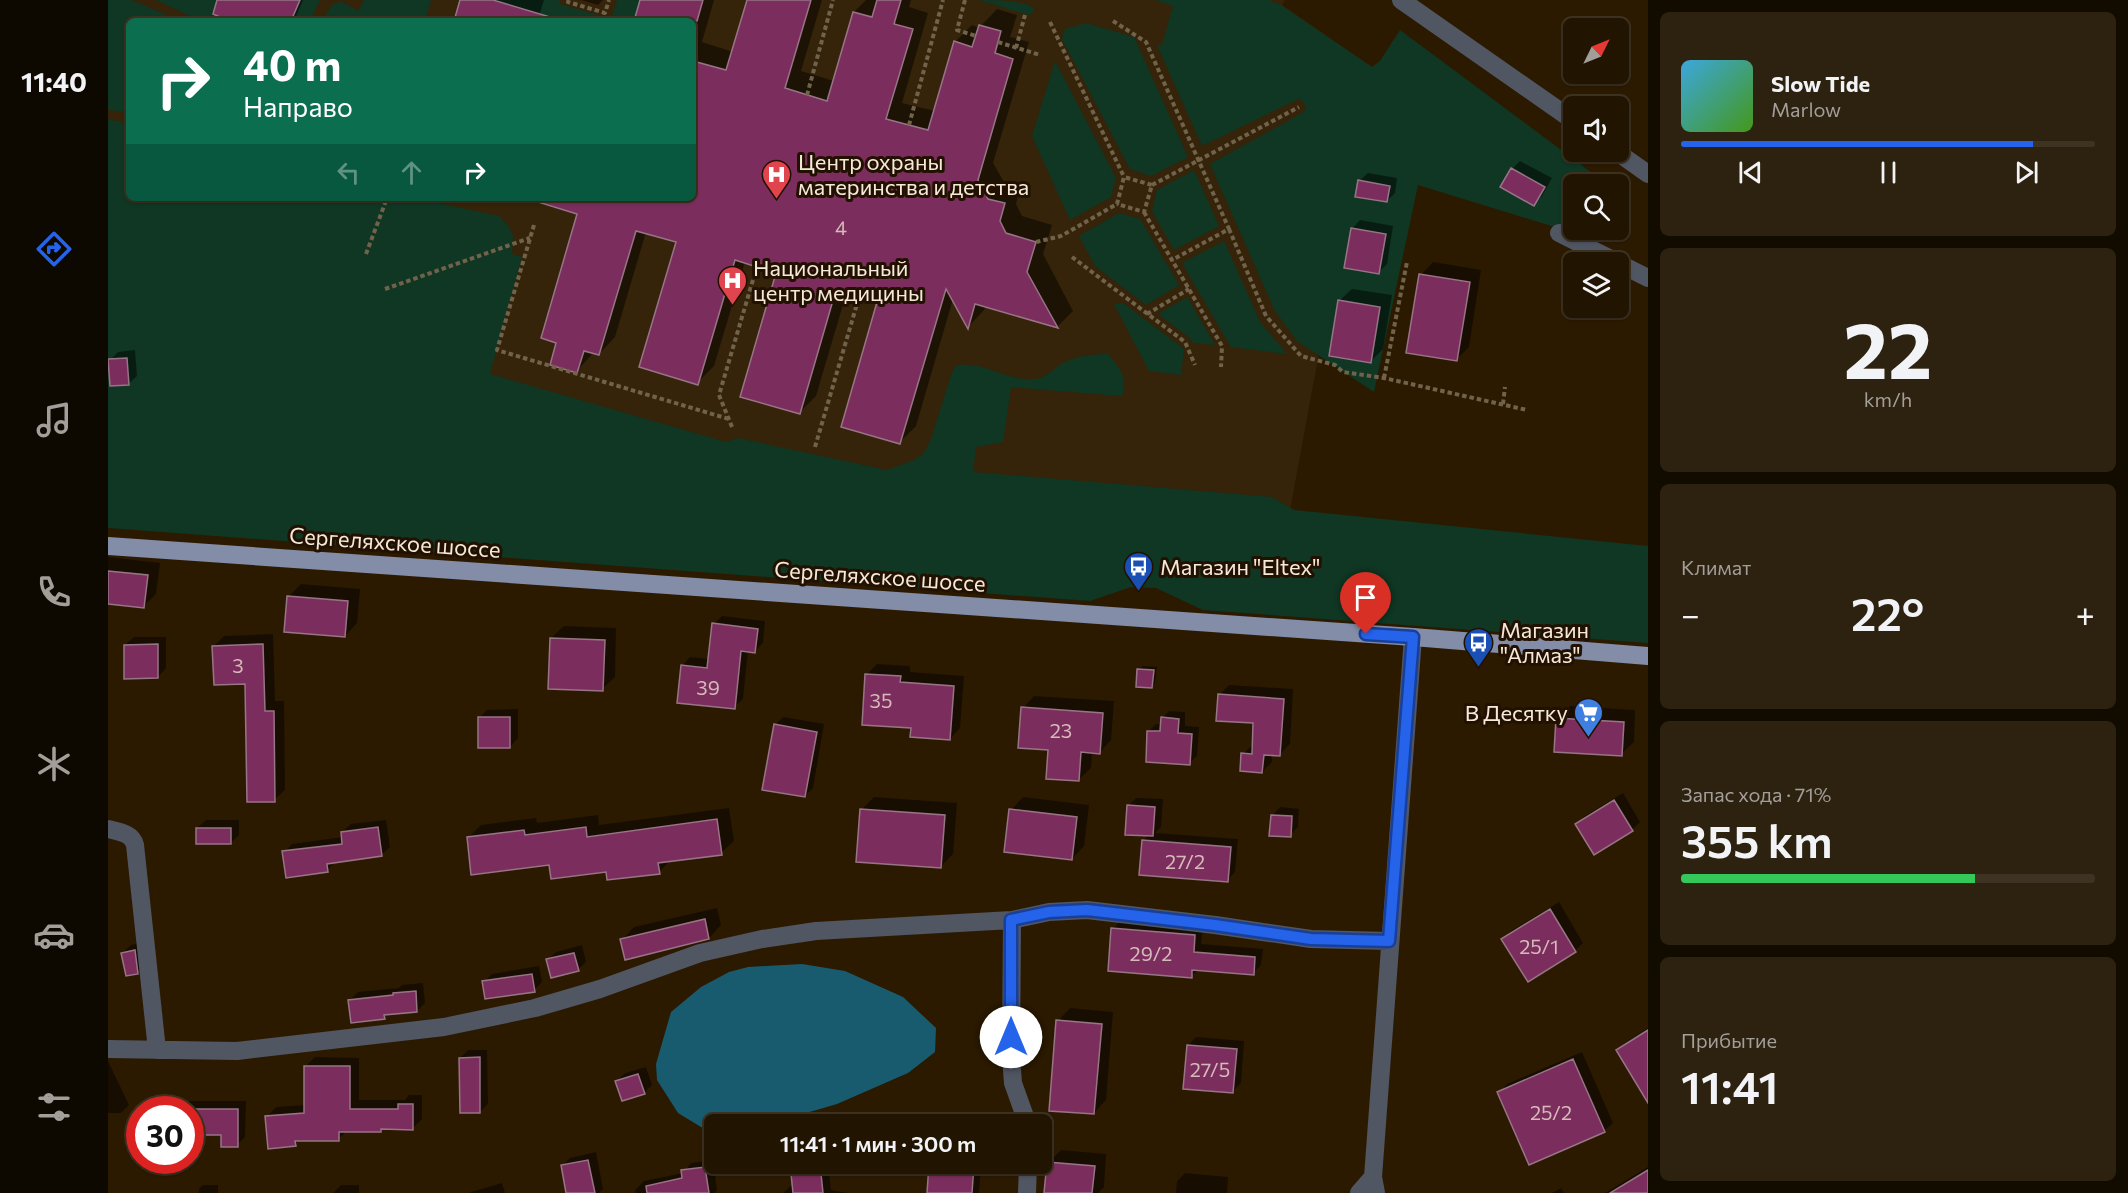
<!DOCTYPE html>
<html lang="ru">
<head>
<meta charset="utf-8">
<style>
	:root { --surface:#211400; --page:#2d210f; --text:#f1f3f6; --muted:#a29e99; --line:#3e3322; --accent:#2563eb }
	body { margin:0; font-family:Commissioner,sans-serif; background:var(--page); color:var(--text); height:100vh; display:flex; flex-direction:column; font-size:22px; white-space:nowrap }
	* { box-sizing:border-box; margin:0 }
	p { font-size:20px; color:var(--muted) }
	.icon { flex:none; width:33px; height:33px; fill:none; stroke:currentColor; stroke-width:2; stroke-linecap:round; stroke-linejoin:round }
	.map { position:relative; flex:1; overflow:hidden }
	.sheet { display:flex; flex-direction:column; gap:12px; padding:12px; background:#120b00; width:480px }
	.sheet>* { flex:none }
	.guide { position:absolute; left:18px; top:18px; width:570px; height:183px; border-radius:9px; box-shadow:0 2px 4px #0004,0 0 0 2px var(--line); background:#0b6e4f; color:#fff; overflow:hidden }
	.needle { width:39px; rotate:47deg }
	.fabs { position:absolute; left:1455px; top:18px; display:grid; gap:12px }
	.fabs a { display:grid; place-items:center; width:66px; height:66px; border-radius:9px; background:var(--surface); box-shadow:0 2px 4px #0004,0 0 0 2px var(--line); font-size:30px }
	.speed { position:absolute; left:18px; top:1096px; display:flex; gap:12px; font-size:30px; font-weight:700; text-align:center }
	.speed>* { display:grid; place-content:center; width:78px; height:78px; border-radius:50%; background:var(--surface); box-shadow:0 2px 4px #0004,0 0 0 2px var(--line); line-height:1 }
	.speed .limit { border:9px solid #d22; background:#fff; color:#111 }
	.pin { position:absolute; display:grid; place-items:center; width:51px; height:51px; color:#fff; margin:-62px -26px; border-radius:50% 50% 50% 0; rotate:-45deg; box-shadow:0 0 6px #0007 }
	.pin .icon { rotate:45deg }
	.me { position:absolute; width:66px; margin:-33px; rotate:0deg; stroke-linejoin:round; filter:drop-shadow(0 0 4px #0008) }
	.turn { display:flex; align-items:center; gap:21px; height:126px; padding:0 18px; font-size:27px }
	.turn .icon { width:78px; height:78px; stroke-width:2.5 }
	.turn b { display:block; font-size:42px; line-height:51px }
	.lanes { display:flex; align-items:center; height:57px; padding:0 18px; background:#0003; justify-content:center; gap:30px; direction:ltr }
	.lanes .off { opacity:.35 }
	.big { font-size:45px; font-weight:600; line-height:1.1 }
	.sheet .tile { flex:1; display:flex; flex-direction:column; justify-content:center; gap:9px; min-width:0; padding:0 21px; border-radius:9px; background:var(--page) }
	.sheet .dial { align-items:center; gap:0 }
	.dial b { font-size:78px; line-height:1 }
	.song { display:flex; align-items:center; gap:18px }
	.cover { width:72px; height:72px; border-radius:9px; background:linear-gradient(135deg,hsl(200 70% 55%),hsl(100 70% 35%)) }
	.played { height:6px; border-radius:3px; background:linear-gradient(90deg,var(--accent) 85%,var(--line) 85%) }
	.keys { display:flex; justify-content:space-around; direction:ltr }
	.heat { display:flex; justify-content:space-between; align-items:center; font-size:33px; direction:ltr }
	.charge { height:9px; border-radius:4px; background:linear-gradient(90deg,#34c759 71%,var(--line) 0) }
	.trip { position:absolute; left:596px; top:1114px; width:348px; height:60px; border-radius:9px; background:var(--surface); box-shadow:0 2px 4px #0004,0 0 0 2px var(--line); font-weight:600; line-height:60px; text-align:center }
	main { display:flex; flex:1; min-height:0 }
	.dock { display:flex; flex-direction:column; width:108px; justify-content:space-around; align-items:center; background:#0d0800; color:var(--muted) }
	.dock .icon { width:42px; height:42px }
	.dock .active { color:var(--accent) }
	.dock b { font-size:27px; color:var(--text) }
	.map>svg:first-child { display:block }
	.built { fill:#352409; fill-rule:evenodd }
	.green { fill:#0f3723 }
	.water { fill:#185b6f }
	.shadow { fill:#0007 }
	.building { fill:#7b2e5d; stroke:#977486; stroke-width:1.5 }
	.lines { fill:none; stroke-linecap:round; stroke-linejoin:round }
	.path { stroke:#71624b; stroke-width:4; stroke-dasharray:4.5 3; stroke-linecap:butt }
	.minor { stroke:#515663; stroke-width:18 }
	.major { stroke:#838da8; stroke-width:18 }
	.route-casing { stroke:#184099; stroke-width:15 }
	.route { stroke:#2563eb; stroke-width:10 }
	.labels { text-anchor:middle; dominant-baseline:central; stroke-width:6; stroke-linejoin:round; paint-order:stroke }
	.number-label { font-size:20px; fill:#d6baba }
	.poi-label { font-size:22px; fill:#f5e9d9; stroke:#210; text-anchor:start }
	.street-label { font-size:22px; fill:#f5e9d9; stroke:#210 }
</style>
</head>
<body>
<main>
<nav class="dock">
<b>11:40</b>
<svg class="icon active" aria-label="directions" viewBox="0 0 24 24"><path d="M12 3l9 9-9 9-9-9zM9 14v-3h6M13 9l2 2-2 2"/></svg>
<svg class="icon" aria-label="music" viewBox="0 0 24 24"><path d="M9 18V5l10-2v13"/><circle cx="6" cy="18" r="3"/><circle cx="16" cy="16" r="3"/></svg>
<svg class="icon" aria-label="phone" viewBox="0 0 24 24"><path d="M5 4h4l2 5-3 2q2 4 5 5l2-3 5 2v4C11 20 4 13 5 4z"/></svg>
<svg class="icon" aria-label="climate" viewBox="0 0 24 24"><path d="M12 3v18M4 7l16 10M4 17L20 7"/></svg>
<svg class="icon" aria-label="car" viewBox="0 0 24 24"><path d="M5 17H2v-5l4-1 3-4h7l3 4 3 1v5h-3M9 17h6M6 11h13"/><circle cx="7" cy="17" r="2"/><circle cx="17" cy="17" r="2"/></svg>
<svg class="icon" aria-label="filters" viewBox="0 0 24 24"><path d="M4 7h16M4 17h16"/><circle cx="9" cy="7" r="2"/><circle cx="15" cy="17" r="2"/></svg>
</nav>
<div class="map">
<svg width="1540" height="1193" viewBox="0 0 1540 1193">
	<rect width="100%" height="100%" fill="#2c1a00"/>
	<path class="built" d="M0 0H1177L1174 5 1264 67 1182 510 44 414 0 124ZM21 21H585V198H21Z"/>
	<path class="green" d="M0 0H23L63 17V21H21V112L0 110Z
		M48 0H212L202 21H93Z
		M256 0H323L317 21H214L224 5 233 1 250 11Z
		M385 0H452V4L503 19 509 0H532L526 21H419Z
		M871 0C887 0 913 0 926 8L925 12 920 15Z
		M1047 0H1161L1173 5 1264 67 1272 61 1292 30 1484 173 1483 184H1466L1465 218 1450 228 1310 185 1266 392 1189 341 1167 311 1102 164 1194 113 1198 109 1196 103 1192 99 1186 101 1094 146 1049 45H1054L1065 6Z
		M978 23 1026 37 1080 157 1043 176 1022 169 954 39 957 29Z
		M947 61 1008 178 1003 197 962 220 924 136Z
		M0 120 12 121 21 131V198H306L391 216 401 227 405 236 404 254 414 257 382 374 618 442 630 438 779 470 806 460 816 453 823 439 844 372 849 365C880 362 897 381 926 379 937 379 946 368 955 363 967 356 986 354 1000 354 1012 369 1020 376 1014 396L903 387 895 442 868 447 865 472 1164 497 1186 510 1540 546V643L1095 610 1048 588 1023 587 982 601 0 528Z
		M1086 170 1111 226 1066 250 1044 211 1049 190Z
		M1011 213 1032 219 1071 285 1038 305 987 266 971 236Z
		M1116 241 1152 322 1179 354 1123 347 1074 263Z
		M1079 297 1107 345 1085 343 1082 338 1050 314Z
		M1015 303 1076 349 1073 375 1041 371 1006 304Z"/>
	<path class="water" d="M694 964 737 971 795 997 828 1028 827 1052 800 1073 729 1104 657 1125H606V1130H598L570 1113 549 1080 548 1064 563 1012 593 987 621 972 640 967Z"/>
	<path class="shadow" d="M110 0H195L186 21H124Z
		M353 0H436L431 16 448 21H347Z
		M473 0H495L490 5Z
		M534 0H606L594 42 625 52 640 0H714L693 71 726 81 746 12 758 0H803L801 7 820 13 794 103 827 111 847 42 864 25 871 28 889 9 909 15 902 37 921 42 885 163 896 182 912 187 908 204 914 216 944 225 935 254 965 311 949 327 878 306 876 310 861 326 845 299 808 426 792 442 771 301 739 291 708 396 691 413 670 272 637 262 606 366 589 383 569 241 538 232 507 337 491 354 486 352 469 371 471 213 449 198H585V21H528Z
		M1412 161 1444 178 1434 196 1426 204 1404 169Z
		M1260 173 1289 178 1287 193 1279 201 1251 181Z
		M1252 220 1285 226 1279 264 1271 272 1244 229Z
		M1325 262 1373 270 1361 347 1348 360 1313 275Z
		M1244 289 1284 295 1275 349 1262 362 1231 301Z
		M27 350 29 376 20 384 2 360 10 352Z
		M0 557 52 563 48 594 35 607 0 602Z
		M193 584 252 589 249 623 237 636 180 597Z
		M614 616 657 621 655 643 647 651 640 650 635 699 626 707 574 666 582 657 601 659 606 624Z
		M456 626 508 628 507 677 494 689 443 638Z
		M165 634 167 701H176L177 790 166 800 139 683 106 646 116 636Z
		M26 637H58V668L50 677 17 645Z
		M769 664 802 666V672L856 676 852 728 842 739 805 727 758 675Z
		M1035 666 1049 667 1047 683 1044 686 1031 669Z
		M1121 685 1185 689 1182 744 1172 754H1164V762L1154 772 1135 754 1146 743 1147 722 1111 695Z
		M926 696 1006 701 1003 740 992 752H984L983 768 971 779 941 749 915 708Z
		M1462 706 1527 710 1526 742 1513 754 1449 719Z
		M410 709V738L402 747 371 718 379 710Z
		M1061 711 1077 712V726L1091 727 1089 756 1081 763 1041 731 1048 724H1054V718Z
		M675 717 716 724 705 788 697 796 667 725Z
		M1515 793 1532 822 1524 830 1469 824 1477 816Z
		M766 797 849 803 845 854 832 867 754 809Z
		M915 797 981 805 976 846 964 859 903 810Z
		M1028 798 1055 799 1053 827 1047 833 1130 839 1127 872 1119 881 1035 841 1041 835 1020 806Z
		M1172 807 1191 809 1190 827 1182 835 1164 816Z
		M621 808 626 841 613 853 563 860 551 872 499 871 360 838 373 825 428 818 429 823 490 815 491 825Z
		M98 820H131V835L123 843 89 828Z
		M278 820 282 847 273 855 227 861 219 871 176 852 184 844 235 837 234 832 243 824Z
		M1451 902 1475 943 1467 951 1395 939 1403 931Z
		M609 908 613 925 601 938 514 940 526 927Z
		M1013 920 1095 927 1093 944 1155 949 1153 965 1145 973 1091 969 1083 976 1005 929Z
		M35 942 37 964 29 973 14 953 23 945Z
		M474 945 478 962 470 970 440 960 448 952Z
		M431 966 434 982 426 990 376 982 384 974Z
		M315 983 317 1003 309 1011 280 1013 276 1017 242 1000 250 992 291 988 294 985Z
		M962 1008 1005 1012 998 1100 986 1113 950 1021Z
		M1540 1028V1081L1510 1050 1518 1042Z
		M1088 1037 1136 1041 1133 1083 1125 1091 1080 1045Z
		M360 1050H379L380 1104 372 1112 352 1058Z
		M1474 1052 1505 1123 1496 1131 1422 1163 1391 1092 1399 1084Z
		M207 1057 251 1058V1100H297L301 1095H314V1119L305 1128 239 1131 230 1139H192L187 1145 159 1117 168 1107 197 1105V1067Z
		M0 1061 21 1105 13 1113H0Z
		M538 1067 544 1085 536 1093 509 1081 517 1073Z
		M79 1101H138L137 1137 129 1145 82 1110H71Z
		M716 1117V1125H683L688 1120Z
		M953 1150 998 1154 996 1187 990 1193H938L940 1163Z
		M488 1152 495 1189 491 1193H459L454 1166 462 1158Z
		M605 1160 609 1190 607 1193H528L527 1190 536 1181 575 1173 583 1163Z
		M683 1164H720L723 1190 740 1193H675L685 1184Z
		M822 1164H873L871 1193H820Z
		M1540 1167V1193H1497Z
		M1077 1173 1120 1177 1119 1193H1068L1069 1181Z
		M394 1183 397 1193H360Z
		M95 1185H110V1193H91V1189Z
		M233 1185H251V1193H225Z
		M1453 1188 1456 1193H1444Z"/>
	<path class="building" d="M109 0H192L183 21H121L105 14Z
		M352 0H385L442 17 441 21H346Z
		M532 0H595L589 21H526Z
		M639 0H703L677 88 719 101 745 12 764 17 769 0H793L786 24 805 29 778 119 820 130 846 41 864 47 871 25 893 31 887 53 905 59 870 180 880 199 897 203 892 221 898 233 928 242 919 272 950 328 867 304 860 329 838 289 792 444 733 427 769 302 728 290 692 414 632 397 668 273 627 260 590 385 531 367 568 242 528 231 491 355 476 351 469 373 442 365 448 343 433 338 469 214 430 202V198H585V61L618 70Z
		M1403 168 1437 187 1426 206 1392 187Z
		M1250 180 1282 186 1279 202 1247 197Z
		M1243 228 1278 234 1271 274 1236 268Z
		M1311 274 1362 282 1349 361 1298 353Z
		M1230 300 1272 307 1263 363 1221 356Z
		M19 358 21 385 2 386 0 359Z
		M0 571 40 575 36 608 0 604Z
		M179 596 240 601 237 637 176 632Z
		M604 623 650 629 647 653 633 651 627 709 569 703 573 665 599 668Z
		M442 638 497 640 495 691 440 689Z
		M50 644V678L16 679V645Z
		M155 644 157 711H166L167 802H139L137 684 106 685 104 646Z
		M1029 669 1046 670 1044 688 1028 687Z
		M757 674 793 676 792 682 846 686 842 740 802 737 803 728 754 725Z
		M1110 694 1176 699 1172 756 1156 755 1154 773 1132 771 1133 753 1144 754 1145 723 1108 721Z
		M913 707 995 713 992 754 973 752 971 781 938 779 940 750 910 748Z
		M370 717H402V748H370Z
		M1053 717 1071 719 1070 733 1084 734 1082 765 1038 762 1039 731H1052Z
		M1448 718 1516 722 1514 756 1446 752Z
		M666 724 709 732 697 797 654 790Z
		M1506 800 1525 831 1486 855 1467 824Z
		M1019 805 1047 807 1045 836 1017 835Z
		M752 809 837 815 833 868 748 862Z
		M901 809 969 817 964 860 896 852Z
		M1163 815 1184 816 1183 837 1161 836Z
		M609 819 614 855 550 863 552 874 499 880 498 872 443 879 441 865 363 875 359 837 416 830 417 835 478 827 479 837Z
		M270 827 274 856 219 864 220 872 178 878 174 851 234 844 233 832Z
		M88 828H123V844H88Z
		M1034 840 1123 847 1120 882 1031 875Z
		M1442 909 1468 952 1420 982 1393 939Z
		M597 919 601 939 517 960 512 939Z
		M1003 928 1087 935 1086 952 1147 957 1146 975 1084 970V978L1000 971Z
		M27 950 30 974 18 976 13 953Z
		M466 953 471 971 443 978 438 959Z
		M424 974 427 992 377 999 374 981Z
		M308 991 309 1012 276 1015 277 1019 243 1023 240 1000 285 995V993Z
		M948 1020 994 1024 986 1114 941 1111Z
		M1540 1030V1103L1508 1050Z
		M1079 1045 1129 1049 1125 1093 1075 1089Z
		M372 1057V1113H352L351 1058Z
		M1465 1059 1497 1132 1421 1165 1389 1092Z
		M196 1066H242V1109H290V1104H305V1130L273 1129V1132H231V1141H187L188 1146 160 1149 157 1116 196 1113Z
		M530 1074 537 1094 514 1101 507 1081Z
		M82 1109H130V1147H113V1135H82Z
		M480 1160 487 1193H458L453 1165Z
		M939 1162 987 1166 984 1193H936Z
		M682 1164H712L715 1193H685Z
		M821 1164 866 1165 864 1193H819Z
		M597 1167 601 1193H539L538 1186 574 1178 573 1170Z
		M1540 1170V1193H1502Z"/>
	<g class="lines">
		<path class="path" d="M461 0 460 2 497 13 501 0
			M857 0 849 30 868 36
			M1005 21 1038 42 1121 229 1064 260
			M942 22 1016 177
			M890 42 932 55
			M908 48 917 15
			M699 95 725 0
			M801 125 835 0
			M1044 185 1191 107
			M1036 212 1114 346 1113 367
			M426 225 389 350 621 419
			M1121 229 1158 316 1193 356 1227 365 1235 372 1276 378 1419 410
			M928 242 953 236 1009 204 1016 177 1044 185 1036 212 1009 204
			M258 254 279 198
			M964 257 1077 342 1087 365
			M277 289 422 238
			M1039 314 1081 289
			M1276 378 1299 262
			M1395 404 1397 387
			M624 427 611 395 647 273
			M707 447 749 304"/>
		<path class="minor" d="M1293 0 1466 121
			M1509 152 1540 174
			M1451 233 1509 262
			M1510 263 1540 278
			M0 829C11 832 24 833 27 845L49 1050
			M904 920 903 1057 905 1083 920 1125
			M0 1049 129 1051 336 1027 427 1008 492 989 592 953 654 939 708 931 904 920 941 912 979 910 1107 925 1203 939 1281 941
			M919 1193 920 1164
			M1251 1193 1265 1177
			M1268 1193 1265 1177 1305 637"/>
		<path class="major" d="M0 546 1305 637 1540 656"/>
	</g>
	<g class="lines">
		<defs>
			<path id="route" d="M903 1037V920L941 912 979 910 1107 925 1203 939 1281 941 1305 637 1258 634"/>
		</defs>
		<use href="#route" class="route-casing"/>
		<use href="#route" class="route"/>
	</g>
	<defs>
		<symbol id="hospital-pin" viewBox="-11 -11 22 30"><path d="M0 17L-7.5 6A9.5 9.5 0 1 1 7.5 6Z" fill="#e0444e" stroke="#210"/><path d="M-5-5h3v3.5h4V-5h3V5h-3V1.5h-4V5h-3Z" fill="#fff"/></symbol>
		<symbol id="bus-pin" viewBox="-11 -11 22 30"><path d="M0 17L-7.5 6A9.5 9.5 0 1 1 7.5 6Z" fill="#1a4fb4" stroke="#210"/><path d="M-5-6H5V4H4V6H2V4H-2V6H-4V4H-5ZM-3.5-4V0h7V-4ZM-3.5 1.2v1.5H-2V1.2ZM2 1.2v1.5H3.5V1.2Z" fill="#fff"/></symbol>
		<symbol id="supermarket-pin" viewBox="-11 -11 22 30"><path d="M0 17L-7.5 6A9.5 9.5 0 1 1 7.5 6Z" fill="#3f7fe0" stroke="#210"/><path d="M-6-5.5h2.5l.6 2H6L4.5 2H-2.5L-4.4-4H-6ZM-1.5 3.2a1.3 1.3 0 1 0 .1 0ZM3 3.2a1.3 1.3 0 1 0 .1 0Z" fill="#fff"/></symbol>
	</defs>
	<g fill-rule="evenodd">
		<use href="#hospital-pin" x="652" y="158" width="33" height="45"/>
		<use href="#hospital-pin" x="608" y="264" width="33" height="45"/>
		<use href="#bus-pin" x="1014" y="550" width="33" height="45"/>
		<use href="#bus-pin" x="1354" y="626" width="33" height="45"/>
		<use href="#supermarket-pin" x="1464" y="696" width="33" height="45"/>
	</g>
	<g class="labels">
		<g class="number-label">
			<text x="733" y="227">4</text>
			<text x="130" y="665">3</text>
			<text x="600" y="687">39</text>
			<text x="773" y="700">35</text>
			<text x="953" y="730">23</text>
			<text x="1077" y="861">27/2</text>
			<text x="1431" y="946">25/1</text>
			<text x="1043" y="953">29/2</text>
			<text x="1102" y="1069">27/5</text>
			<text x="1443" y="1112">25/2</text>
		</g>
		<g class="poi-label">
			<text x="690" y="161">Центр охраны<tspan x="690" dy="25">материнства и детства</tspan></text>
			<text x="645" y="267">Национальный<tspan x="645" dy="25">центр медицины</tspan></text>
			<text x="1052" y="566">Магазин "Eltex"</text>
			<text x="1392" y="629">Магазин<tspan x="1392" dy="25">"Алмаз"</tspan></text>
			<text x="1460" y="712" text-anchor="end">В Десятку</text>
		</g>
		<g class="street-label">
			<text transform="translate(287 542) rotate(4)">Сергеляхское шоссе</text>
			<text transform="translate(772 576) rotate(4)">Сергеляхское шоссе</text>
		</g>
	</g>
</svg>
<div class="fabs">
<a><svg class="needle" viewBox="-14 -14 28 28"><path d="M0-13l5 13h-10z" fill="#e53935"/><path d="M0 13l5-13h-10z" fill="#a29e99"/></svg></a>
<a><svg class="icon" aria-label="sound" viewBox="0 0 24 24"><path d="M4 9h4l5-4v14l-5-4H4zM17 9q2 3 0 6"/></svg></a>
<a><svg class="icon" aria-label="search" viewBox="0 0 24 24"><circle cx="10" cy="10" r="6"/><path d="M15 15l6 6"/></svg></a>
<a><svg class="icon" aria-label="layers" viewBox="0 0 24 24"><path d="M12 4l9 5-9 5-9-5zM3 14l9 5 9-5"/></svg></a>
</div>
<div class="speed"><div class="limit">30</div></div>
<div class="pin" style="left:1258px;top:634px;background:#d93025"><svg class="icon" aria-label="arrive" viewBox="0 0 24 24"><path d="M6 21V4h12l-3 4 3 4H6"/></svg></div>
<svg class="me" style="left:903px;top:1037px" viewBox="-20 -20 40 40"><circle r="19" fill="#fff"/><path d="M0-13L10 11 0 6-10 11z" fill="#2563eb"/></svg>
<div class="trip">11:41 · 1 мин · 300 m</div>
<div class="guide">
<div class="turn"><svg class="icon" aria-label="right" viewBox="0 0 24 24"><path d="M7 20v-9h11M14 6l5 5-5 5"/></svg><div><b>40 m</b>Направо</div></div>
<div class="lanes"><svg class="icon off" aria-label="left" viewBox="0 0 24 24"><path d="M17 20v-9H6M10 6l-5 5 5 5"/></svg><svg class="icon off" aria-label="ahead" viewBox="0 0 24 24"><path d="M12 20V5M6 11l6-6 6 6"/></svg><svg class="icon" aria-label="right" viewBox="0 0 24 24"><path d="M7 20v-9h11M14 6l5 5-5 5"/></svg></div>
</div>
</div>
<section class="sheet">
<div class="tile">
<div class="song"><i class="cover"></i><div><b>Slow Tide</b><p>Marlow</p></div></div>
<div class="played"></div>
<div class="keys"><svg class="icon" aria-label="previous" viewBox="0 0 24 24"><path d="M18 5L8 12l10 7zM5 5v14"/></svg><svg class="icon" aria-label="pause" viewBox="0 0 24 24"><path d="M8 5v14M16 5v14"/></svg><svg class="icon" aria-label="next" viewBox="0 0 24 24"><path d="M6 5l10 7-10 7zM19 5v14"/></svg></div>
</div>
<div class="tile dial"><b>22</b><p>km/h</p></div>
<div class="tile"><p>Климат</p>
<div class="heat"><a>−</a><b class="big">22°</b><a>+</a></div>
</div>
<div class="tile"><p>Запас хода · 71%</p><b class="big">355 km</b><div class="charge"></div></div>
<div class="tile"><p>Прибытие</p><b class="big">11:41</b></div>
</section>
</main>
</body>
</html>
